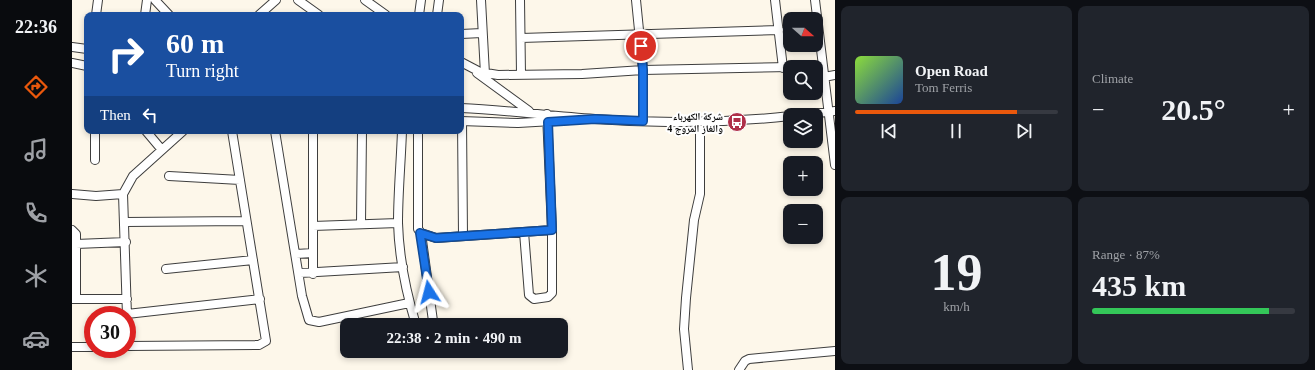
<!DOCTYPE html>
<html lang="en">
<head>
<meta charset="utf-8">
<style>
	:root { --surface:#171b24; --page:#20242c; --text:#f1f3f6; --muted:#9ea1a6; --line:#363941; --accent:#ea580c }
	body { margin:0; font-family:"Times New Roman","Noto Naskh Arabic",serif; background:var(--page); color:var(--text); height:100vh; display:flex; flex-direction:column; font-size:15px; white-space:nowrap }
	* { box-sizing:border-box; margin:0 }
	p { font-size:13px; color:var(--muted) }
	.icon { flex:none; width:22px; height:22px; fill:none; stroke:currentColor; stroke-width:2; stroke-linecap:round; stroke-linejoin:round }
	.map { position:relative; flex:1; overflow:hidden }
	.panel { display:flex; flex-direction:column; gap:6px; padding:6px; background:#0d0f14; width:480px }
	.panel>* { flex:none }
	.banner { position:absolute; left:12px; top:12px; width:380px; height:122px; border-radius:8px; box-shadow:0 2px 6px #0003; background:#1a4fa0; color:#fff; overflow:hidden }
	.needle { width:26px; rotate:111deg }
	.buttons { position:absolute; left:711px; top:12px; display:grid; gap:8px }
	.buttons a { display:grid; place-items:center; width:40px; height:40px; border-radius:8px; background:var(--surface); box-shadow:0 2px 6px #0003; font-size:20px }
	.speed { position:absolute; left:12px; top:306px; display:flex; gap:8px; font-size:20px; font-weight:700; text-align:center }
	.speed>* { display:grid; place-content:center; width:52px; height:52px; border-radius:50%; background:var(--surface); box-shadow:0 2px 6px #0003; line-height:1 }
	.speed .limit { border:6px solid #d22; background:#fff; color:#111 }
	.pin { position:absolute; display:grid; place-items:center; width:34px; height:34px; color:#fff; margin:-17px; border:2px solid #fff; border-radius:50%; box-shadow:0 1px 4px #0007 }
	.me { position:absolute; width:44px; margin:-22px; rotate:351deg; stroke-linejoin:round; filter:drop-shadow(0 0 3px #0008) }
	.turn { display:flex; align-items:center; gap:14px; height:84px; padding:0 16px; font-size:18px }
	.turn .icon { width:52px; height:52px; stroke-width:2.5 }
	.turn b { display:block; font-size:28px; line-height:34px }
	.then { display:flex; align-items:center; height:38px; padding:0 16px; background:#0003; gap:8px; font-size:15px }
	.big { font-size:30px; font-weight:800; line-height:1.1 }
	.panel .widget { flex:1; display:flex; flex-direction:column; justify-content:center; gap:6px; min-width:0; padding:0 14px; border-radius:8px; background:var(--page) }
	.panel .dial { align-items:center; gap:0 }
	.dial b { font-size:52px; line-height:1 }
	.song { display:flex; align-items:center; gap:12px }
	.cover { width:48px; height:48px; border-radius:6px; background:linear-gradient(135deg,hsl(90 70% 55%),hsl(220 70% 35%)) }
	.played { height:4px; border-radius:2px; background:linear-gradient(90deg,var(--accent) 80%,var(--line) 80%) }
	.keys { display:flex; justify-content:space-around; direction:ltr }
	.heat { display:flex; justify-content:space-between; align-items:center; font-size:22px; direction:ltr }
	.charge { height:6px; border-radius:3px; background:linear-gradient(90deg,#34c759 87%,var(--line) 0) }
	.panel .tiles { flex:1; display:grid; gap:6px; grid-template-columns:repeat(2,1fr) }
	.trip { position:absolute; left:268px; top:318px; width:228px; height:40px; border-radius:8px; background:var(--surface); box-shadow:0 2px 6px #0003; font-weight:800; line-height:40px; text-align:center }
	main { display:flex; flex:1; min-height:0 }
	.menu { display:flex; flex-direction:column; width:72px; justify-content:space-around; align-items:center; background:#090b0e; color:var(--muted) }
	.menu .icon { width:28px; height:28px }
	.menu .active { color:var(--accent) }
	.menu b { font-size:18px; color:var(--text) }
	.map>svg:first-child { display:block }
	.lines { fill:none; stroke-linecap:round; stroke-linejoin:round }
	.minor-casing { stroke:#3e3e3e; stroke-width:10 }
	.minor { stroke:#fff; stroke-width:8 }
	.route-casing { stroke:#114b97; stroke-width:10 }
	.route { stroke:#1a73e8; stroke-width:7 }
	.labels { text-anchor:middle; dominant-baseline:central; stroke-width:4; stroke-linejoin:round; paint-order:stroke }
	.poi-label { font-size:10px; font-weight:bold; fill:#0b0b0b; stroke:#fff; text-anchor:end }
</style>
</head>
<body>
<main>
<nav class="menu">
<b>22:36</b>
<svg class="icon active" aria-label="directions" viewBox="0 0 24 24"><path d="M12 3l9 9-9 9-9-9zM9 14v-3h6M13 9l2 2-2 2"/></svg>
<svg class="icon" aria-label="music" viewBox="0 0 24 24"><path d="M9 18V5l10-2v13"/><circle cx="6" cy="18" r="3"/><circle cx="16" cy="16" r="3"/></svg>
<svg class="icon" aria-label="phone" viewBox="0 0 24 24"><path d="M5 4h4l2 5-3 2q2 4 5 5l2-3 5 2v4C11 20 4 13 5 4z"/></svg>
<svg class="icon" aria-label="climate" viewBox="0 0 24 24"><path d="M12 3v18M4 7l16 10M4 17L20 7"/></svg>
<svg class="icon" aria-label="car" viewBox="0 0 24 24"><path d="M5 17H2v-5l4-1 3-4h7l3 4 3 1v5h-3M9 17h6M6 11h13"/><circle cx="7" cy="17" r="2"/><circle cx="17" cy="17" r="2"/></svg>
</nav>
<div class="map">
<svg width="763" height="370" viewBox="0 0 763 370">
	<rect width="100%" height="100%" fill="#fdf7ea"/>
	<g class="lines">
		<defs>
			<path id="minor" d="M83 0 97 15
				M226 0 247 15
				M293 0 314 15
				M409 0 413 74
				M448 0 449 74
				M564 0 571 70V121
				M703 0 711 68
				M743 0 763 165
				M24 15 26 0
				M73 15 75 0
				M187 15 204 0
				M347 15 349 0
				M365 15 367 0
				M389 34 410 33
				M449 38 707 30
				M0 47 15 49
				M389 62 408 72 426 75 510 74 571 70 718 67
				M0 63 15 66
				M738 67H751
				M405 73 457 111
				M752 77 763 75
				M389 108C434 110 478 116 523 119 588 124 653 123 718 116
				M729 115 763 111
				M389 121 446 123 498 120
				M390 121 391 236
				M23 131V160
				M74 131 90 150
				M203 131 230 296 237 320 247 322 337 303
				M330 131C329 161 326 192 326 223 327 257 334 292 344 325
				M346 131V229L349 233 364 238 480 230 475 114
				M97 176 168 180
				M0 194 24 196 51 194
				M53 222 174 221
				M289 223 290 131
				M241 226 326 223
				M0 230 4 234V299
				M452 232 457 295 462 299 476 297 480 293V230
				M349 233 361 321
				M4 244 54 242
				M224 254 241 253
				M94 269 181 260
				M228 273 331 267
				M241 274V131
				M0 299H55
				M55 314 188 299
				M55 346 187 345 194 341 160 131
				M56 346 51 194 61 176 111 131
				M0 347H21
				M616 370 612 329 614 298 622 220 628 194V123
				M667 370 673 361 677 359 763 351"/>
		</defs>
		<use href="#minor" class="minor-casing"/>
		<use href="#minor" class="minor"/>
	</g>
	<g class="lines">
		<defs>
			<path id="route" d="M357 292 348 233 364 238 480 230 476 122 523 119 571 121V70L569 46"/>
		</defs>
		<use href="#route" class="route-casing"/>
		<use href="#route" class="route"/>
	</g>
	<defs>
		<symbol id="bus-disc" viewBox="-11 -11 22 22"><circle r="9.5" fill="#af2f48" stroke="#fff"/><path d="M-5-6H5V4H4V6H2V4H-2V6H-4V4H-5ZM-3.5-4V0h7V-4ZM-3.5 1.2v1.5H-2V1.2ZM2 1.2v1.5H3.5V1.2Z" fill="#fff"/></symbol>
	</defs>
	<g fill-rule="evenodd">
		<use href="#bus-disc" x="654" y="111" width="22" height="22"/>
	</g>
	<g class="labels">
		<g class="poi-label">
			<text x="651" y="116">شركة الكهرباء<tspan x="651" dy="12">والغاز المروج 4</tspan></text>
		</g>
	</g>
</svg>
<div class="buttons">
<a><svg class="needle" viewBox="-14 -14 28 28"><path d="M0-13l5 13h-10z" fill="#e53935"/><path d="M0 13l5-13h-10z" fill="#9ea1a6"/></svg></a>
<a><svg class="icon" aria-label="search" viewBox="0 0 24 24"><circle cx="10" cy="10" r="6"/><path d="M15 15l6 6"/></svg></a>
<a><svg class="icon" aria-label="layers" viewBox="0 0 24 24"><path d="M12 4l9 5-9 5-9-5zM3 14l9 5 9-5"/></svg></a>
<a>+</a>
<a>−</a>
</div>
<div class="speed"><div class="limit">30</div></div>
<div class="pin" style="left:569px;top:46px;background:#d93025"><svg class="icon" aria-label="arrive" viewBox="0 0 24 24"><path d="M6 21V4h12l-3 4 3 4H6"/></svg></div>
<svg class="me" style="left:357px;top:292px" viewBox="-20 -20 40 40"><path d="M0-17L14 15 0 8-14 15z" fill="#1a73e8" stroke="#fff" stroke-width="4"/></svg>
<div class="trip">22:38 · 2 min · 490 m</div>
<div class="banner">
<div class="turn"><svg class="icon" aria-label="right" viewBox="0 0 24 24"><path d="M7 20v-9h11M14 6l5 5-5 5"/></svg><div><b>60 m</b>Turn right</div></div>
<div class="then">Then<svg class="icon" aria-label="left" viewBox="0 0 24 24"><path d="M17 20v-9H6M10 6l-5 5 5 5"/></svg></div>
</div>
</div>
<section class="panel">
<div class="tiles">
<div class="widget">
<div class="song"><i class="cover"></i><div><b>Open Road</b><p>Tom Ferris</p></div></div>
<div class="played"></div>
<div class="keys"><svg class="icon" aria-label="previous" viewBox="0 0 24 24"><path d="M18 5L8 12l10 7zM5 5v14"/></svg><svg class="icon" aria-label="pause" viewBox="0 0 24 24"><path d="M8 5v14M16 5v14"/></svg><svg class="icon" aria-label="next" viewBox="0 0 24 24"><path d="M6 5l10 7-10 7zM19 5v14"/></svg></div>
</div>
<div class="widget"><p>Climate</p>
<div class="heat"><a>−</a><b class="big">20.5°</b><a>+</a></div>
</div>
<div class="widget dial"><b>19</b><p>km/h</p></div>
<div class="widget"><p>Range · 87%</p><b class="big">435 km</b><div class="charge"></div></div>
</div>
</section>
</main>
</body>
</html>
